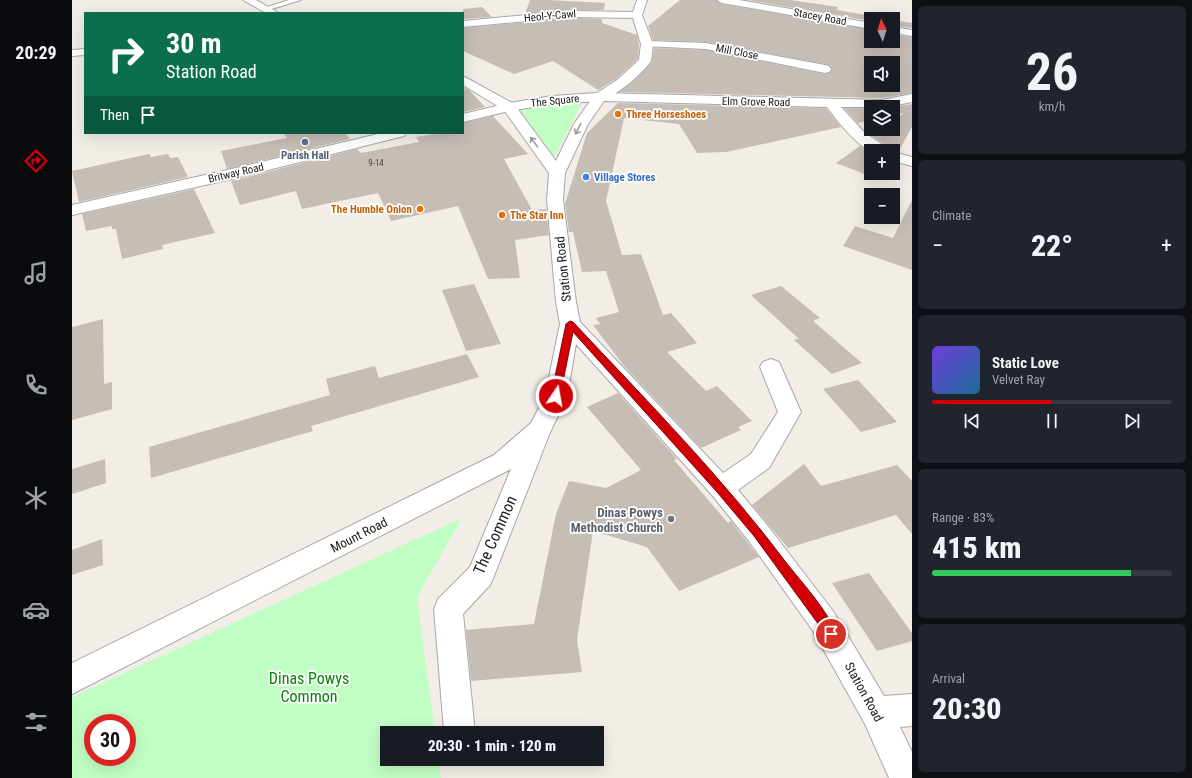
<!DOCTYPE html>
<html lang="en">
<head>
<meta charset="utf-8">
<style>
	:root { --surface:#171b24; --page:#20242c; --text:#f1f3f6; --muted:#9ea1a6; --line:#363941; --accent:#d10006 }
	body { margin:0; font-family:"Roboto Condensed",sans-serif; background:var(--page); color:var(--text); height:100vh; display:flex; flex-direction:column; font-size:15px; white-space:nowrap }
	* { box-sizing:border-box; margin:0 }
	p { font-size:13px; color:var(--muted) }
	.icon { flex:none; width:22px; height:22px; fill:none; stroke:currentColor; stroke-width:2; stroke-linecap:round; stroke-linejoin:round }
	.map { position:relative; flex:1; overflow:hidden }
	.side { display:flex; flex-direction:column; gap:6px; padding:6px; background:#0d0f14; width:280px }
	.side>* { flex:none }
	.banner { position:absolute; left:12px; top:12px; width:380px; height:122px; border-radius:0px; box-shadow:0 4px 16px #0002; background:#0b6e4f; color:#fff; overflow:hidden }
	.needle { width:26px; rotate:356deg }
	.fabs { position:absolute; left:792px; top:12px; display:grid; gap:8px }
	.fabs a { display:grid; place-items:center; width:36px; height:36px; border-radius:0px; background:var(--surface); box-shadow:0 4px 16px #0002; font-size:20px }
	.speed { position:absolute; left:12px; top:714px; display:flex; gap:8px; font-size:20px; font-weight:700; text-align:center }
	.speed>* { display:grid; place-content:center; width:52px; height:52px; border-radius:50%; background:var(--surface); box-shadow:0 4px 16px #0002; line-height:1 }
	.speed .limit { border:6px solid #d22; background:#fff; color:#111 }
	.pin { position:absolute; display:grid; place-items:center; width:34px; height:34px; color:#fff; margin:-17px; border:2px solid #fff; border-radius:50%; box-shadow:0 1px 4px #0007 }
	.me { position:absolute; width:44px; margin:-22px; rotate:12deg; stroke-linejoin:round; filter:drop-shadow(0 0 3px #0008) }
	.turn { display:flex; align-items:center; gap:14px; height:84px; padding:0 16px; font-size:18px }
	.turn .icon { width:52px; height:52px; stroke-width:2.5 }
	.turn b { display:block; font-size:28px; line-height:34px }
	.then { display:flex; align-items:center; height:38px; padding:0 16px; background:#0003; gap:8px; font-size:15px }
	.big { font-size:30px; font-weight:800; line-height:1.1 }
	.side .card { flex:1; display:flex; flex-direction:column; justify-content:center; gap:6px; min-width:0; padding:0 14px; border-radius:6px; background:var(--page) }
	.side .dial { align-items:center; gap:0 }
	.dial b { font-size:52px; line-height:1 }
	.song { display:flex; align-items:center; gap:12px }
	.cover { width:48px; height:48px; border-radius:6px; background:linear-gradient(135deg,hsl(260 70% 55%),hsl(200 70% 35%)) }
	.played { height:4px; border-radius:2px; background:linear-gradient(90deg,var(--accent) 50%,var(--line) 50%) }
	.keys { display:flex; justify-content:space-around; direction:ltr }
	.heat { display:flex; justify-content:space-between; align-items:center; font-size:22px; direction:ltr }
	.charge { height:6px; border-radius:3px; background:linear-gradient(90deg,#34c759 83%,var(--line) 0) }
	.trip { position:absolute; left:308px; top:726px; width:224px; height:40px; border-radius:0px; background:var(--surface); box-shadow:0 4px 16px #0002; font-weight:800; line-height:40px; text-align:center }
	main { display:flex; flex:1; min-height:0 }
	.tab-bar { display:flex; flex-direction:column; width:72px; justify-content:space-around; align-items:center; background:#090b0e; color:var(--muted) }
	.tab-bar .icon { width:28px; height:28px }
	.tab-bar .current { color:var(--accent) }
	.tab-bar b { font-size:18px; color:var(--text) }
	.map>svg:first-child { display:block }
	.park { fill:#c1fec4; fill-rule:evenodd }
	.building { fill:#c6bdb5; fill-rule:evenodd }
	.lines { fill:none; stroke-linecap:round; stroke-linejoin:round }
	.service-casing { stroke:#a7a7a7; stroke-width:2 }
	.minor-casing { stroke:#a7a7a7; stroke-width:2 }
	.tertiary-casing { stroke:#a7a7a7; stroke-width:2 }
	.service { fill:#fff; fill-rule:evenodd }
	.minor { fill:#fff; fill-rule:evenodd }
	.tertiary { fill:#fff; fill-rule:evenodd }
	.oneway { stroke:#9b9b9b }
	.route { fill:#d10006; stroke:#880004 }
	.food-dot { fill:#e8710a; stroke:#fff; stroke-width:1.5 }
	.service-dot { fill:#5c6f8a; stroke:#fff; stroke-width:1.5 }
	.shop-dot { fill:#3f7fe0; stroke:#fff; stroke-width:1.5 }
	.worship-dot { fill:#6b7280; stroke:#fff; stroke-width:1.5 }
	.labels { text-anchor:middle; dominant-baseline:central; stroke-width:3.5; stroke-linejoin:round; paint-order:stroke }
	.far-number-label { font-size:9px; fill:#4a4745 }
	.far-street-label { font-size:11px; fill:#202020; stroke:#fff }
	.far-food-label { font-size:11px; font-weight:bold; fill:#c56008; stroke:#fff; text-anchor:start }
	.far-service-label { font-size:11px; font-weight:bold; fill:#4e5e75; stroke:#fff }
	.far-shop-label { font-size:11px; font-weight:bold; fill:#366cbe; stroke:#fff; text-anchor:start }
	.street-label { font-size:13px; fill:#202020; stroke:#fff }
	.worship-label { font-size:13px; font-weight:bold; fill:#5b616d; stroke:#fff; text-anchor:end }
	.near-street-label { font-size:16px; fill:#202020; stroke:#fff }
	.near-park-label { font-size:16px; fill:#03850a; stroke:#fff }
</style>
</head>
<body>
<main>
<nav class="tab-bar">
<b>20:29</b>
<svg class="icon current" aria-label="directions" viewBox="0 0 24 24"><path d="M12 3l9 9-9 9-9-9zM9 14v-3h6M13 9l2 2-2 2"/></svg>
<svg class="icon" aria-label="music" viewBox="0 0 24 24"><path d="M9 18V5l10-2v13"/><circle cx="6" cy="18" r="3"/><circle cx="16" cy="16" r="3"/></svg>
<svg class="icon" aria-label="phone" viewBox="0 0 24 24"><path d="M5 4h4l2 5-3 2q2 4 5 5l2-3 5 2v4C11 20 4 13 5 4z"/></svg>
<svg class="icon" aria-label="climate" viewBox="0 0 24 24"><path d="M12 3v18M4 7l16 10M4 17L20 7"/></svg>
<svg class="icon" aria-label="car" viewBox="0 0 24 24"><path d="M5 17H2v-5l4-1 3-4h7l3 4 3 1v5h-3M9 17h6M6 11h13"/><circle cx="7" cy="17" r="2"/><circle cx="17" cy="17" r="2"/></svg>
<svg class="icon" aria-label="filters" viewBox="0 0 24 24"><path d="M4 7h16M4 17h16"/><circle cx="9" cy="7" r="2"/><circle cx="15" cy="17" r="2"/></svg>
</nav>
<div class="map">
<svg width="840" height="778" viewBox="0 0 840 778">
	<rect width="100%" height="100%" fill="#f2ede6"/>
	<path class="park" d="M510 103 482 157 448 110 474 105Z
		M390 518 345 597 363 733H315V759H367L369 778H0V697ZM21 723H55V757H21Z"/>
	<path class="building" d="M458 0H476L533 3 532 10H498L453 14Z
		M608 0H644L650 4 799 30V41H821V35L840 37V93L810 98 548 92 564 79 580 62 582 48 634 50 753 74 757 73 760 70 758 65 753 64 634 42 581 40 576 26ZM799 63H821V85H799Z
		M676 0H718L766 7 765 10 816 19H799V21Z
		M410 7 420 17 391 19V9Z
		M498 18 530 19V23L565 35 567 44 566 59 544 79 526 90 481 61 442 74 391 51V28Z
		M821 20 840 23V28L821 26Z
		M391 87 397 90 413 107 391 112Z
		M546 103 754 108 769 127 654 152 625 153 607 124 552 118 534 201 550 255 569 254 591 315 599 313 625 343 595 352 634 391 645 386 680 421 666 427 669 430 629 448 552 366 521 325 528 324 524 318 547 312 534 271 510 272 501 232H497L493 204 515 133Z
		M840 104V127L826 152 819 151 817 147 800 136 810 129H821V121L832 113 821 115V107Z
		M772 108H799V120L786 123Z
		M421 116 456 154 432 159 460 210 474 209 477 235 443 240 448 278 416 279 386 206 319 221 306 193 230 209 224 191 168 205 159 181 285 149 289 153 347 142 344 137 367 133H391V123Z
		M211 133H273L278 139 155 169 149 151 215 138Z
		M788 146 799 152V173H811L805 179 764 163Z
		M77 154 79 157 96 154 98 158 106 157 116 177 7 202 0 171Z
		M122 189 143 233 90 245 91 249 50 259 44 229H40V226L14 231 10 214Z
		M840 200V270L771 246 783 226 821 238Z
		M402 284 429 344 394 351 370 290Z
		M709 286 748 318 741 321 790 363 760 374 722 340 727 339 679 295Z
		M31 319 32 384 40 382V409L0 420V327Z
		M395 354 407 377 239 426 241 431 79 478 77 447 258 395 254 379 303 366 307 378Z
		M786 380 825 422 789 432 751 389Z
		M546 393 605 459 602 460 656 523 659 521 687 557 607 591 575 547 521 531 505 640 510 672 399 681 394 630 462 624 484 514 497 481 534 488 569 470 515 407Z
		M33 459 34 483 0 494V469Z
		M732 464 749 486 825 465 840 481V534L824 515 716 548 680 505Z
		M30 539 31 565 0 575V550Z
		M797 573 840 633V641L805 651 760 583Z"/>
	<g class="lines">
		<defs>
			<path id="service" d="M217 0H229L193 11 189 9Z"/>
			<path id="minor" d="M171 0H184L207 13H194Z
				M645 0H667L799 23V29L650 3Z
				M498 11 565 12 570 15 565 18 498 17 391 27V21Z
				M821 27 840 30V36L821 33Z
				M575 41 634 43 753 65 757 66 759 69 757 72 753 73 634 49 571 46 569 44 571 42Z
				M13 49V55L0 56V50Z
				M391 76 442 104 484 161 502 124 523 94 528 93 810 100 840 94V102L815 107H769L793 133 816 148 818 151C813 151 805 152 800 151 783 145 765 120 755 107L532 101 516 124 493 173 491 200 504 302 508 322 651 473 679 454 706 412 688 367 691 362 699 359 707 362 729 412 697 468 666 490 695 525 761 611 812 696 840 694V726L828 727 840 752V778H817L793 724 741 631 677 541 640 495 504 344 495 396 477 435 422 576 418 585 391 614 403 733H373L372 731 362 609 366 599 398 567 439 469 0 694V663L422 455 459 423 473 396 488 324 484 302 475 200 477 173 432 110 391 85Z
				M821 152 840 157V166L821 161Z"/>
			<path id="tertiary" d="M565 0H575L570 15 581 44 579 61C570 74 543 97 528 101L480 104 437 111 391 122V114L437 103 480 96 525 93 545 80 567 60 569 44 560 15Z
				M310 133H334L332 136 164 178 0 215V205L164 168Z"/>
		</defs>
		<use href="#service" class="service-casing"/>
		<use href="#minor" class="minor-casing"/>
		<use href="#tertiary" class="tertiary-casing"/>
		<use href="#service" class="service"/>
		<use href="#minor" class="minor"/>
		<use href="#tertiary" class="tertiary"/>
	</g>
	<defs><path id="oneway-shaft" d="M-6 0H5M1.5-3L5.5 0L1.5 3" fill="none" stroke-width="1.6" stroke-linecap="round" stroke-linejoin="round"/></defs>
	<g class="oneway">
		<use href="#oneway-shaft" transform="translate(506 129) rotate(117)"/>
		<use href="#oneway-shaft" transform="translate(462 142) rotate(-126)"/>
	</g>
	<path class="route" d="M498 321 501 322C575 401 651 478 716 565 733 586 754 609 765 634L763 638 759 640 754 638 747 625 682 536 645 492 501 332 488 396 484 399 480 398 479 396 494 324Z"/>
	<g class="food-dot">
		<circle cx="546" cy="114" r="4"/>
		<circle cx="348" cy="209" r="4"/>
		<circle cx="430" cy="215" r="4"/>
	</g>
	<circle class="service-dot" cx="233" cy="142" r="4"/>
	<circle class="shop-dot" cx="514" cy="177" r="4"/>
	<circle class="worship-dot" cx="599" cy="519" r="4"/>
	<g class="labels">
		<g class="far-number-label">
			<text x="304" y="163">9-14</text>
		</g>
		<g class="far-street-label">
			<text transform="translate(478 16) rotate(-5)">Heol-Y-Cawl</text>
			<text transform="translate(748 17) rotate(10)">Stacey Road</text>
			<text transform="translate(665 52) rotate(11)">Mill Close</text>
			<text transform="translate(483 101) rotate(-6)">The Square</text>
			<text transform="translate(684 102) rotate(1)">Elm Grove Road</text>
			<text transform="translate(164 173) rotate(-13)">Britway Road</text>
		</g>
		<g class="far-food-label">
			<text x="554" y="114">Three Horseshoes</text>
			<text x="340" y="209" text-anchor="end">The Humble Onion</text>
			<text x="438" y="215">The Star Inn</text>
		</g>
		<g class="far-service-label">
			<text x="233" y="155">Parish Hall</text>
		</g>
		<g class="far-shop-label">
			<text x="522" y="177">Village Stores</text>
		</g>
		<g class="street-label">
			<text transform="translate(491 269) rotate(-96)">Station Road</text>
			<text transform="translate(287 535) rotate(-27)">Mount Road</text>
			<text transform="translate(792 692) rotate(61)">Station Road</text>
		</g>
		<g class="worship-label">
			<text x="591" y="512">Dinas Powys<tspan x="591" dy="15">Methodist Church</tspan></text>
		</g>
		<g class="near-street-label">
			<text transform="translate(423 535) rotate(-66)">The Common</text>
		</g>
		<g class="near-park-label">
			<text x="237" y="678">Dinas Powys<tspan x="237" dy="18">Common</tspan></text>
		</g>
	</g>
</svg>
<div class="fabs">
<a><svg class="needle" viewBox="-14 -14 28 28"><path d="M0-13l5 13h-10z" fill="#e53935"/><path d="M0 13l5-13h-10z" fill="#9ea1a6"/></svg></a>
<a><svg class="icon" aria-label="sound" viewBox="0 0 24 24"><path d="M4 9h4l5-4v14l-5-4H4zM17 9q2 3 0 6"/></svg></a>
<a><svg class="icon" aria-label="layers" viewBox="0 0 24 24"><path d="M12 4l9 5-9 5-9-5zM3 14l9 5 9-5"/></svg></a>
<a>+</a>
<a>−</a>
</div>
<div class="speed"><div class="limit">30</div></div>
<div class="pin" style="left:759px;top:634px;background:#d93025"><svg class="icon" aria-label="arrive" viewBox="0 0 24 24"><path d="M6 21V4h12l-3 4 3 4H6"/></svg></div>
<svg class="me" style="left:484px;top:396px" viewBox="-20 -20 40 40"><circle r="17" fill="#d10006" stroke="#fff" stroke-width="3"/><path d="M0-11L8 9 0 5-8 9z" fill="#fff"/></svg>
<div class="trip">20:30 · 1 min · 120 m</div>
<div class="banner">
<div class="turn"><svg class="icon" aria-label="right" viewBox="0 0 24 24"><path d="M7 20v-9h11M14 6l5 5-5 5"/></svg><div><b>30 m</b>Station Road</div></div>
<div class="then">Then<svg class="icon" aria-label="arrive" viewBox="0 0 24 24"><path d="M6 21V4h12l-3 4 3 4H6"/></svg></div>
</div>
</div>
<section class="side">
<div class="card dial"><b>26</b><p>km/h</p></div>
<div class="card"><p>Climate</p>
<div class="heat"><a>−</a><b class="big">22°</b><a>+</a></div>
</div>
<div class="card">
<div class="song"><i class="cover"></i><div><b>Static Love</b><p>Velvet Ray</p></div></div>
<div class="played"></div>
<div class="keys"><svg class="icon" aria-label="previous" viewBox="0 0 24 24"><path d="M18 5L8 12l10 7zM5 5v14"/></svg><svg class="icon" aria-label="pause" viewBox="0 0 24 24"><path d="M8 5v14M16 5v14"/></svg><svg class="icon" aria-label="next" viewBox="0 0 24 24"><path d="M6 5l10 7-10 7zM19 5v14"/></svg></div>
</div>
<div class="card"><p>Range · 83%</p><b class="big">415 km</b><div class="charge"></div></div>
<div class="card"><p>Arrival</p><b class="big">20:30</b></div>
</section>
</main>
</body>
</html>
